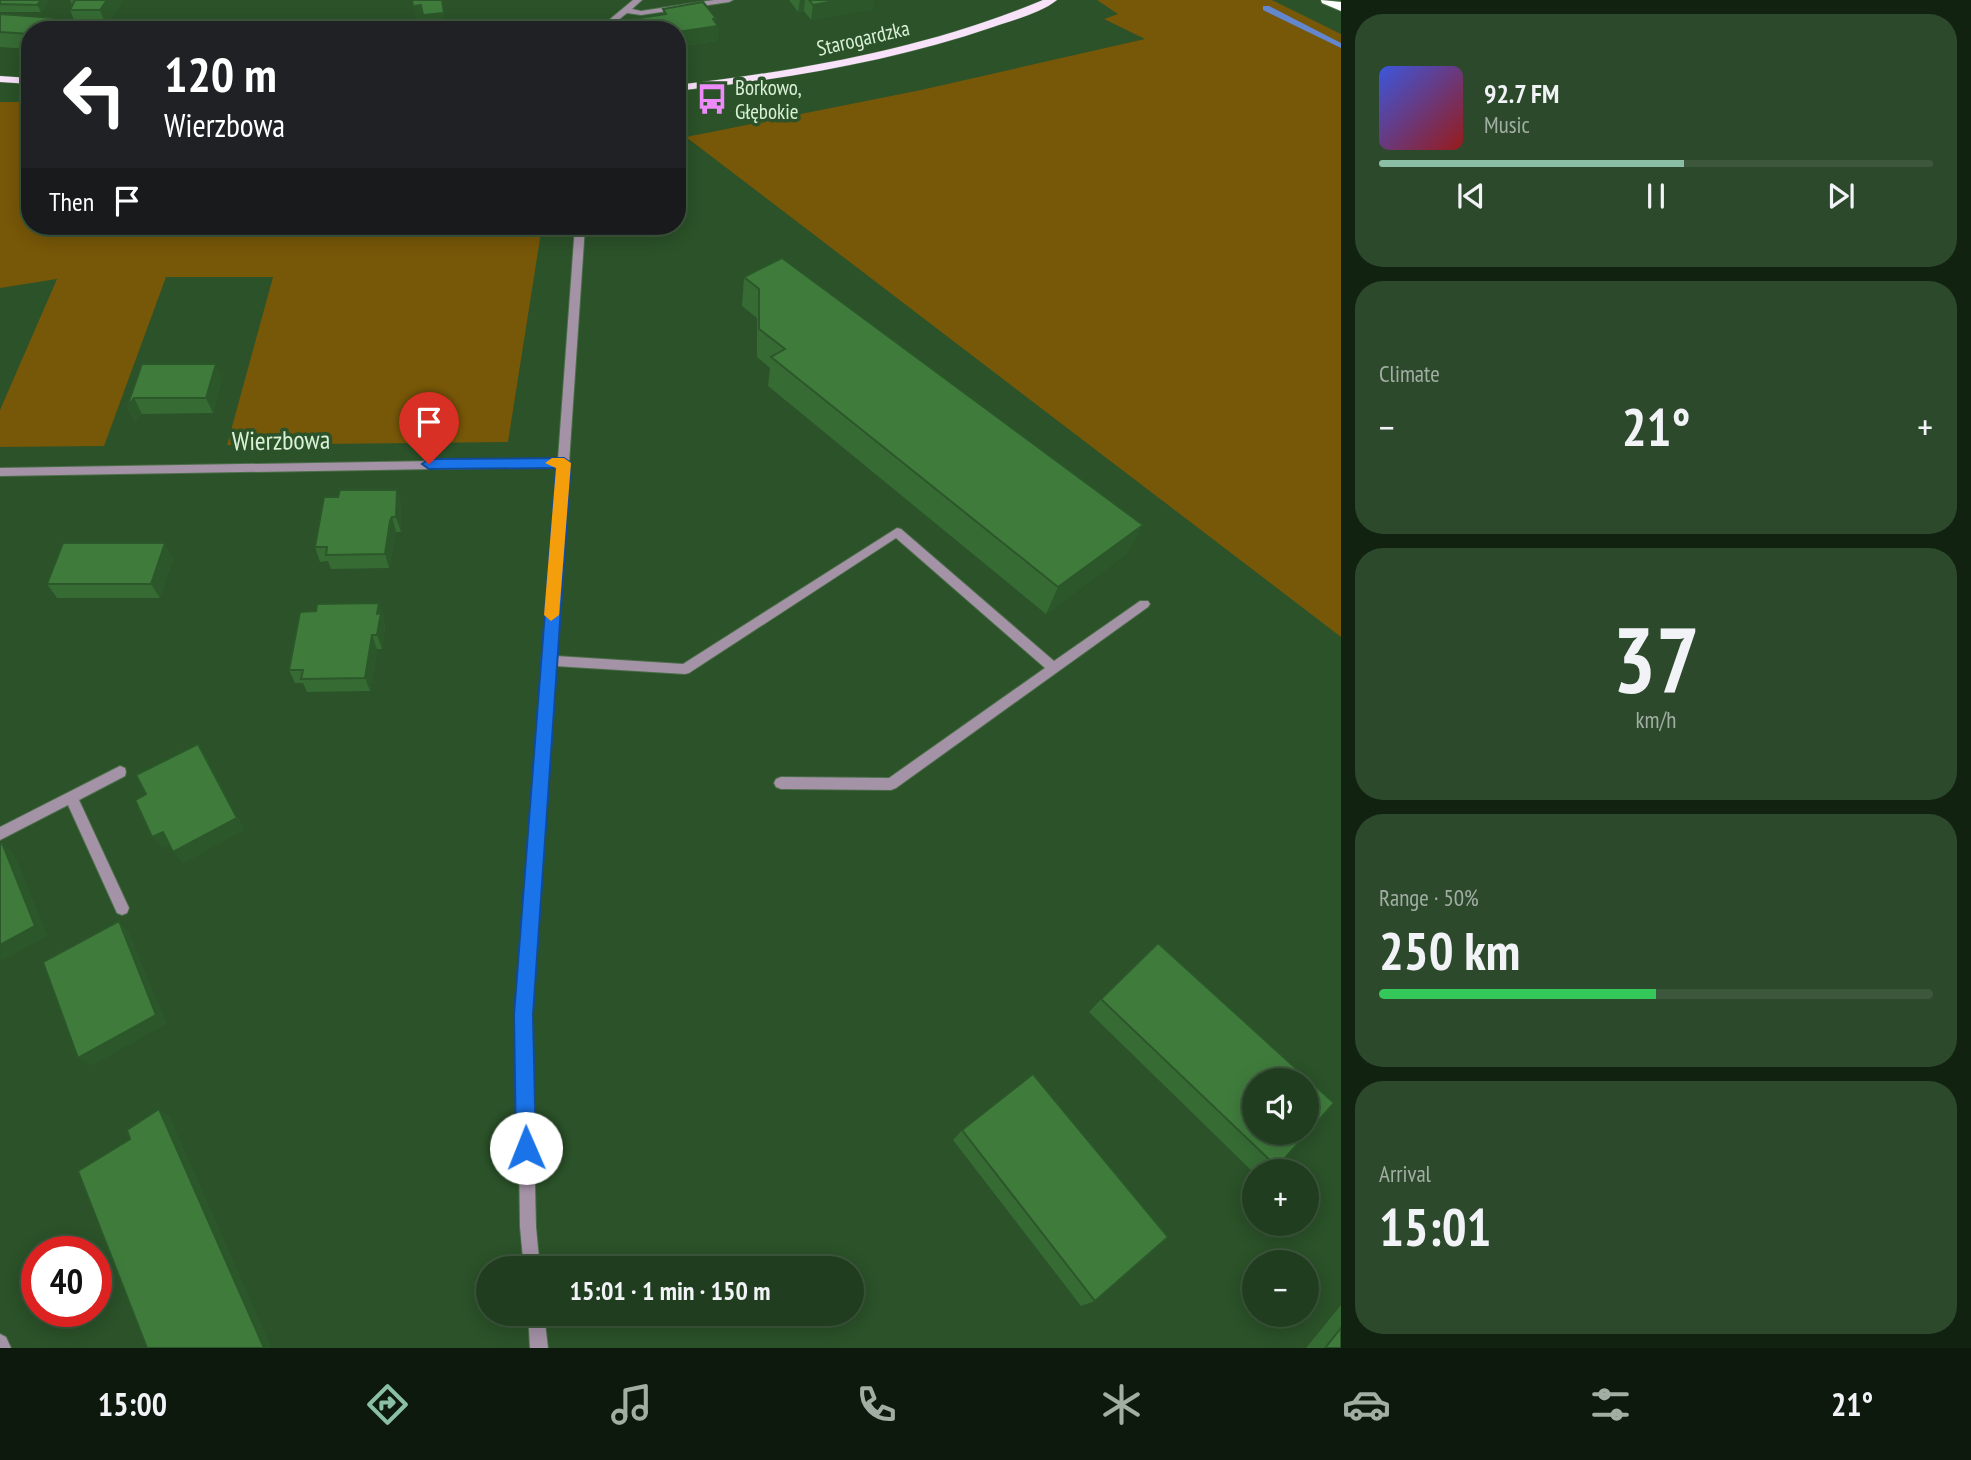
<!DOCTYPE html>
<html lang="en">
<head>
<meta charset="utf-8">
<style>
	:root { --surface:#203e1f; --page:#2d492c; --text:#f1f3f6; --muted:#a2aea4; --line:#3d573d; --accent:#8abfa5 }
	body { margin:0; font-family:"PT Sans Narrow",sans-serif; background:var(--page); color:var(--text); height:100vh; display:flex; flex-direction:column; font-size:26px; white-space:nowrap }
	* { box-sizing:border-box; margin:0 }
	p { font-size:23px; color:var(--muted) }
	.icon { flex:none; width:38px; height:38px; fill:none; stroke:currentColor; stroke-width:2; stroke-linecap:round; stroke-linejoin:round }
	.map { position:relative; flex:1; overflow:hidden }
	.details { display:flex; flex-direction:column; gap:14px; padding:14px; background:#122211; width:630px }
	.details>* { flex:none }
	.banner { position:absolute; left:21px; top:21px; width:665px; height:214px; border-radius:28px; box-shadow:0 4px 18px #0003,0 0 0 2px var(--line); background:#202124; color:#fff; overflow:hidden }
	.tools { position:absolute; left:1242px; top:1068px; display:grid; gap:14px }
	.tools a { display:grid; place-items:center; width:77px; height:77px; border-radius:50%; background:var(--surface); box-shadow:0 4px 18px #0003,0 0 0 2px var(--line); font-size:35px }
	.speed { position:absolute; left:21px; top:1236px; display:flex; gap:14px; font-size:35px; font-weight:700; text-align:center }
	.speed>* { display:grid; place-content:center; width:91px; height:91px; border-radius:50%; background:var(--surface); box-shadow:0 4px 18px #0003,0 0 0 2px var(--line); line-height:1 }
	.speed .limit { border:10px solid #d22; background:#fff; color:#111 }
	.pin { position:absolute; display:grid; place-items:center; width:60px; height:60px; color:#fff; margin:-72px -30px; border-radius:50% 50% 50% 0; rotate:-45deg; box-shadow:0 0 7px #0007 }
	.pin .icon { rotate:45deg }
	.me { position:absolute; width:77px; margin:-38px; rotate:359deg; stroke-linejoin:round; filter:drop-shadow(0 0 5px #0008) }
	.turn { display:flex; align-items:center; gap:24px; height:147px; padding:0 28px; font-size:32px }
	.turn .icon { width:91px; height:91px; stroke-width:2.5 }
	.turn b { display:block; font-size:49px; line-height:60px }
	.then { display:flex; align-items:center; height:66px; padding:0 28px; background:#0003; gap:14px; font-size:26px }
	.big { font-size:52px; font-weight:800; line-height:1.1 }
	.details .card { flex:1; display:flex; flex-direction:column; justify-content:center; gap:10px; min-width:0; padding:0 24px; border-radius:28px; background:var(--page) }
	.details .dial { align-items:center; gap:0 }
	.dial b { font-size:91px; line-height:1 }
	.song { display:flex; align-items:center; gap:21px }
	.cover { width:84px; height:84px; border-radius:10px; background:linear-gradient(135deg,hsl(230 70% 55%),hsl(0 70% 35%)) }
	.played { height:7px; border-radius:4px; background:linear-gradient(90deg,var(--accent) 55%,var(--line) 55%) }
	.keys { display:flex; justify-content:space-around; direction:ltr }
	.heat { display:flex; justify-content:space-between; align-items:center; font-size:38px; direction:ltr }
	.charge { height:10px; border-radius:5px; background:linear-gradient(90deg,#34c759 50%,var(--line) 0) }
	.trip { position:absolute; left:476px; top:1256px; width:388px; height:70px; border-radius:35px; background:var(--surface); box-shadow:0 4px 18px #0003,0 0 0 2px var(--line); font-weight:800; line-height:70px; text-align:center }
	.dock { display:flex; height:112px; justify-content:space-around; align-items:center; background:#0d190c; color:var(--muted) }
	.dock .icon { width:49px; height:49px }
	.dock .current { color:var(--accent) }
	.dock b { font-size:32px; color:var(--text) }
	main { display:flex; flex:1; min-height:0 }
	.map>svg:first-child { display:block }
	.green { fill:#775708 }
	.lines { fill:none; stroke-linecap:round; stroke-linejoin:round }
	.stream { fill:#6387ce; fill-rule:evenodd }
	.minor-casing { stroke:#4a6e48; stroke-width:2 }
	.major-casing { stroke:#4a6e48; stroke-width:1 }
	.highway-casing { stroke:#4a6e48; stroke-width:2 }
	.minor { fill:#a492a6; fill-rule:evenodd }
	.major { fill:#f8e2fa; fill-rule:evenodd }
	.highway { fill:#fff; fill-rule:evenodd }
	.wall { fill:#366b34 }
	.shaded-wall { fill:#2c572a }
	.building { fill:#3f7c3c; stroke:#2c572a; stroke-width:2; fill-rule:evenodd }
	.route { fill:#1a73e8; stroke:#114b97; stroke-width:2 }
	.slow { fill:#f59e0b }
	.labels { text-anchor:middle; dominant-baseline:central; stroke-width:7; stroke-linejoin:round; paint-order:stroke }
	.far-street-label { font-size:21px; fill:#daf0d7; stroke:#2b5229 }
	.far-poi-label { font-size:21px; fill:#daf0d7; stroke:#2b5229; text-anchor:start }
	.street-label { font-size:26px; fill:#daf0d7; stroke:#2b5229 }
</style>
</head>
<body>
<main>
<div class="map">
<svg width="1341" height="1348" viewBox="0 0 1341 1348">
	<rect width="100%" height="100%" fill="#2b5229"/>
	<path class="green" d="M1097 0H1272L1341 34V637L686 137 921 90 1145 39 1104 19 1118 14Z
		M0 102H30V226H542L508 442 227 445 273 277H166L104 446 0 447V410L57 279 0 288Z"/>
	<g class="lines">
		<path class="stream" d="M1263 6H1269L1341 43V48L1263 10Z"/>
		<defs>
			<path id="minor" d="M633 0H642L632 9 641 11 714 0H733L729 2 641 15 627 13 606 30H597Z
				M575 226H585L556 656 683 664 897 528 901 529 1054 661 1140 601H1148L1150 604 1148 607 896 788 891 790 781 789 776 787 774 783 776 779 781 777 889 778 1045 668 896 538 689 673 685 674 555 666 531 1015 536 1227 540 1269H524L520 1227 517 1015 543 665 541 661 543 657 558 467 0 476V468L558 459Z
				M120 766 125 768 126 772 125 776 79 800 129 908 127 913 122 915 117 913 68 805 0 840V827Z
				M528 1314H544L548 1348H530Z
				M0 1334 6 1337 11 1348H0Z"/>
			<path id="major" d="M1043 0H1057C1041 13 1013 20 993 27 891 62 784 79 677 91V85C803 70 925 49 1043 0Z
				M0 76 30 78V84L0 82Z"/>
			<path id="highway" d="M1321 0 1341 2V11L1322 3Z"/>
		</defs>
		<use href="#minor" class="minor-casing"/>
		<use href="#major" class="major-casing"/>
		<use href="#highway" class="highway-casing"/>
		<use href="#minor" class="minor"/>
		<use href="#major" class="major"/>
		<use href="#highway" class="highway"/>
	</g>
	<path class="wall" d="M0 0H49L41 12H0Z
		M70 0H123L106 25H76L70 10 72 5Z
		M789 0H874L873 9 811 20 804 11 798 12Z
		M663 9 716 23 718 26 717 41 677 47V30H628L627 20 663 14Z
		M0 14 30 30V49L0 47Z
		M744 277 1129 552 1046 614 768 386 770 368 757 357V318L742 306Z
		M142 364 222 379 213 413 142 414 135 422 127 407Z
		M397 490 401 504V532H396L395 536 389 568 331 569 328 561 320 562 315 547 338 497Z
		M173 558 160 598H57L47 584Z
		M379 603 384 617 383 620 385 627 382 649H377L370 691 307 692 303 683H295L289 670 316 611Z
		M1101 999 1277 1167 1269 1171H1255V1174L1089 1012Z
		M962 1130 1095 1301 1081 1306 953 1140Z
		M1341 1305V1348H1306Z"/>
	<path class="shaded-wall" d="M41 0H49L41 12 37 5Z
		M107 0H123L106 25 100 10Z
		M800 0H805L804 11 798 12Z
		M840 0H874L873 9 811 20 813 5Z
		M421 5 444 13 446 28 425 30 423 20 416 21 413 6Z
		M54 18 59 30H44Z
		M716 18V26H718L717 41 677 47V32Z
		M674 27V30H656Z
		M216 364 222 379 213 413 206 398Z
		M134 398 142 414 135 422 127 407Z
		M397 490 401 504V532L396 517Z
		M392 517 396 532 389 568 385 554Z
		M1143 525 1129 552 1046 614 1058 587Z
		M165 543 173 558 160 598 151 584Z
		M379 603 384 617 383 620 385 627 382 649 377 635V614Z
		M372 635 377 649 370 691 365 678Z
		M198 744 206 756 245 830 183 864 173 852Z
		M163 832 173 843 162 849 152 837Z
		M2 843 15 855 48 936 0 962Z
		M119 921 129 932 167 1024 91 1066 78 1058Z
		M159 1109 170 1117 272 1348H264Z"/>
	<path class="building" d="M0 0H41L37 5 0 4Z
		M75 0H107L100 10H70Z
		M412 0H442L444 13 423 15 421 5 413 6Z
		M809 0H840L813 5Z
		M703 2 716 18 713 19 718 26 677 32V30H675L674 27 656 30H633L627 20 666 14 663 9Z
		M0 14 54 18 44 30H30V34L0 32Z
		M782 258 1143 525 1058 587 771 357 785 349 759 329V289L744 277Z
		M142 364H216L206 398H134L127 407Z
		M340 490H397L396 517H392L390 521 385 554 326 555 327 547H315L324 497H338Z
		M63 543H165L151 584H47Z
		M379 603 377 614 381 613 377 635H372L365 678 301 679 303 670H289L300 612 316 611 317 604Z
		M198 744 237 818 173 852 163 832 152 837 135 800 146 794 136 775Z
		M2 843 35 926 0 945V845Z
		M119 921 156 1015 78 1058 43 962Z
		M1158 943 1334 1103 1277 1167 1101 999ZM1255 1080H1307V1132H1255Z
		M1033 1074 1168 1237 1095 1301 962 1130Z
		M159 1109 264 1348H147L78 1171 130 1139 127 1130Z
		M1341 1328V1348H1325Z"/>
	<path class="route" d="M564 458 571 463 533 1015 536 1148 533 1155 526 1158 519 1155 516 1148 514 1015 556 468 429 469 422 464 429 459Z"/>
	<path class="slow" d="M552 458H564L571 463 559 615 551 621 544 615 556 468 545 463Z"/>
	<defs>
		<symbol id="bus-bare" viewBox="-9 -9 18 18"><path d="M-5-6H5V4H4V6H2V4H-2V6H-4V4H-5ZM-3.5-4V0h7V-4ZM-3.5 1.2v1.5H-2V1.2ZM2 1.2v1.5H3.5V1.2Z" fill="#ed8cf9" stroke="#2b5229" stroke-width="2.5" paint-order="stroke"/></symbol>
	</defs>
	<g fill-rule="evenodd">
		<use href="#bus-bare" x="690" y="77" width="44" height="44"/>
	</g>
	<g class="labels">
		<g class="far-street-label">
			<text transform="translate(863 38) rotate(-13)">Starogardzka</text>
		</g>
		<g class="far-poi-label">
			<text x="735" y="87">Borkowo,<tspan x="735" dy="24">Głębokie</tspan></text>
		</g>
		<g class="street-label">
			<text transform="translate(281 440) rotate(-1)">Wierzbowa</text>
		</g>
	</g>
</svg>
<div class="tools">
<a><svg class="icon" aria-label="sound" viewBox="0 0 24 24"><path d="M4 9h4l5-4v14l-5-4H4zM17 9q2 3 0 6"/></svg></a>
<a>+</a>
<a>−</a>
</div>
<div class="speed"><div class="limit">40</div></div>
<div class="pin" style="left:429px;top:464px;background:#d93025"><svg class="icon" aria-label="arrive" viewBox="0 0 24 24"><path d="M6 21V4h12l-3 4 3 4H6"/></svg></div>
<svg class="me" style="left:526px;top:1148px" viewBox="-20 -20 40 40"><circle r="19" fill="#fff"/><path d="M0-13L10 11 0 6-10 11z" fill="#1a73e8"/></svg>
<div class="trip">15:01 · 1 min · 150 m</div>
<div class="banner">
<div class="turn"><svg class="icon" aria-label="left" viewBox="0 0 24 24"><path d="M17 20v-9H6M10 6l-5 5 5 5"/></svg><div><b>120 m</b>Wierzbowa</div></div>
<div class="then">Then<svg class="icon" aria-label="arrive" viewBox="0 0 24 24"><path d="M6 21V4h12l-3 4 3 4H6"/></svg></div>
</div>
</div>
<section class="details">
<div class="card">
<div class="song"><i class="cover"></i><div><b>92.7 FM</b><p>Music</p></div></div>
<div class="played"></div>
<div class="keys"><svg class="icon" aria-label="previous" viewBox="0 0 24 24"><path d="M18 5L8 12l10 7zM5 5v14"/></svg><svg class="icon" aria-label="pause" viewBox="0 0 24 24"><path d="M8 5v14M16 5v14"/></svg><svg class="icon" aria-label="next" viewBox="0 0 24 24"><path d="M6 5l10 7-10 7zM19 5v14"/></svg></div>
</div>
<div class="card"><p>Climate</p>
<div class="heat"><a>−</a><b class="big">21°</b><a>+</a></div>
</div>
<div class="card dial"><b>37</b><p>km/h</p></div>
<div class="card"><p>Range · 50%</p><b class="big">250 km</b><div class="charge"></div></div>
<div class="card"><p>Arrival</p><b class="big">15:01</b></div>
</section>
</main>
<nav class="dock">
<b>15:00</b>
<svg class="icon current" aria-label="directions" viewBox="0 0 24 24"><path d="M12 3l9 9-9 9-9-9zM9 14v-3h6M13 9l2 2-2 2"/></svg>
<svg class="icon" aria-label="music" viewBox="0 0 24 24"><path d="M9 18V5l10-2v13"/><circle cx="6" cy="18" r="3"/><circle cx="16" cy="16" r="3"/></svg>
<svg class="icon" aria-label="phone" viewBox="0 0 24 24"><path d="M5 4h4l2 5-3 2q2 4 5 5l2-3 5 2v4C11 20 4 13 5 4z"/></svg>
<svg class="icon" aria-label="climate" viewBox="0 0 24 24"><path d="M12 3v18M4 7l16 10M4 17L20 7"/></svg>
<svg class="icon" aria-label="car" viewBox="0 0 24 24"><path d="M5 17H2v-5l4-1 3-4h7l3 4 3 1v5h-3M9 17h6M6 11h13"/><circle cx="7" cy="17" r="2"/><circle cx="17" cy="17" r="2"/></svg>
<svg class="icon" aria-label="filters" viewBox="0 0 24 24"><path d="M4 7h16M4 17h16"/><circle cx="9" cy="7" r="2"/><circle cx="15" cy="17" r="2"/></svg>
<b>21°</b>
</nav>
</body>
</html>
